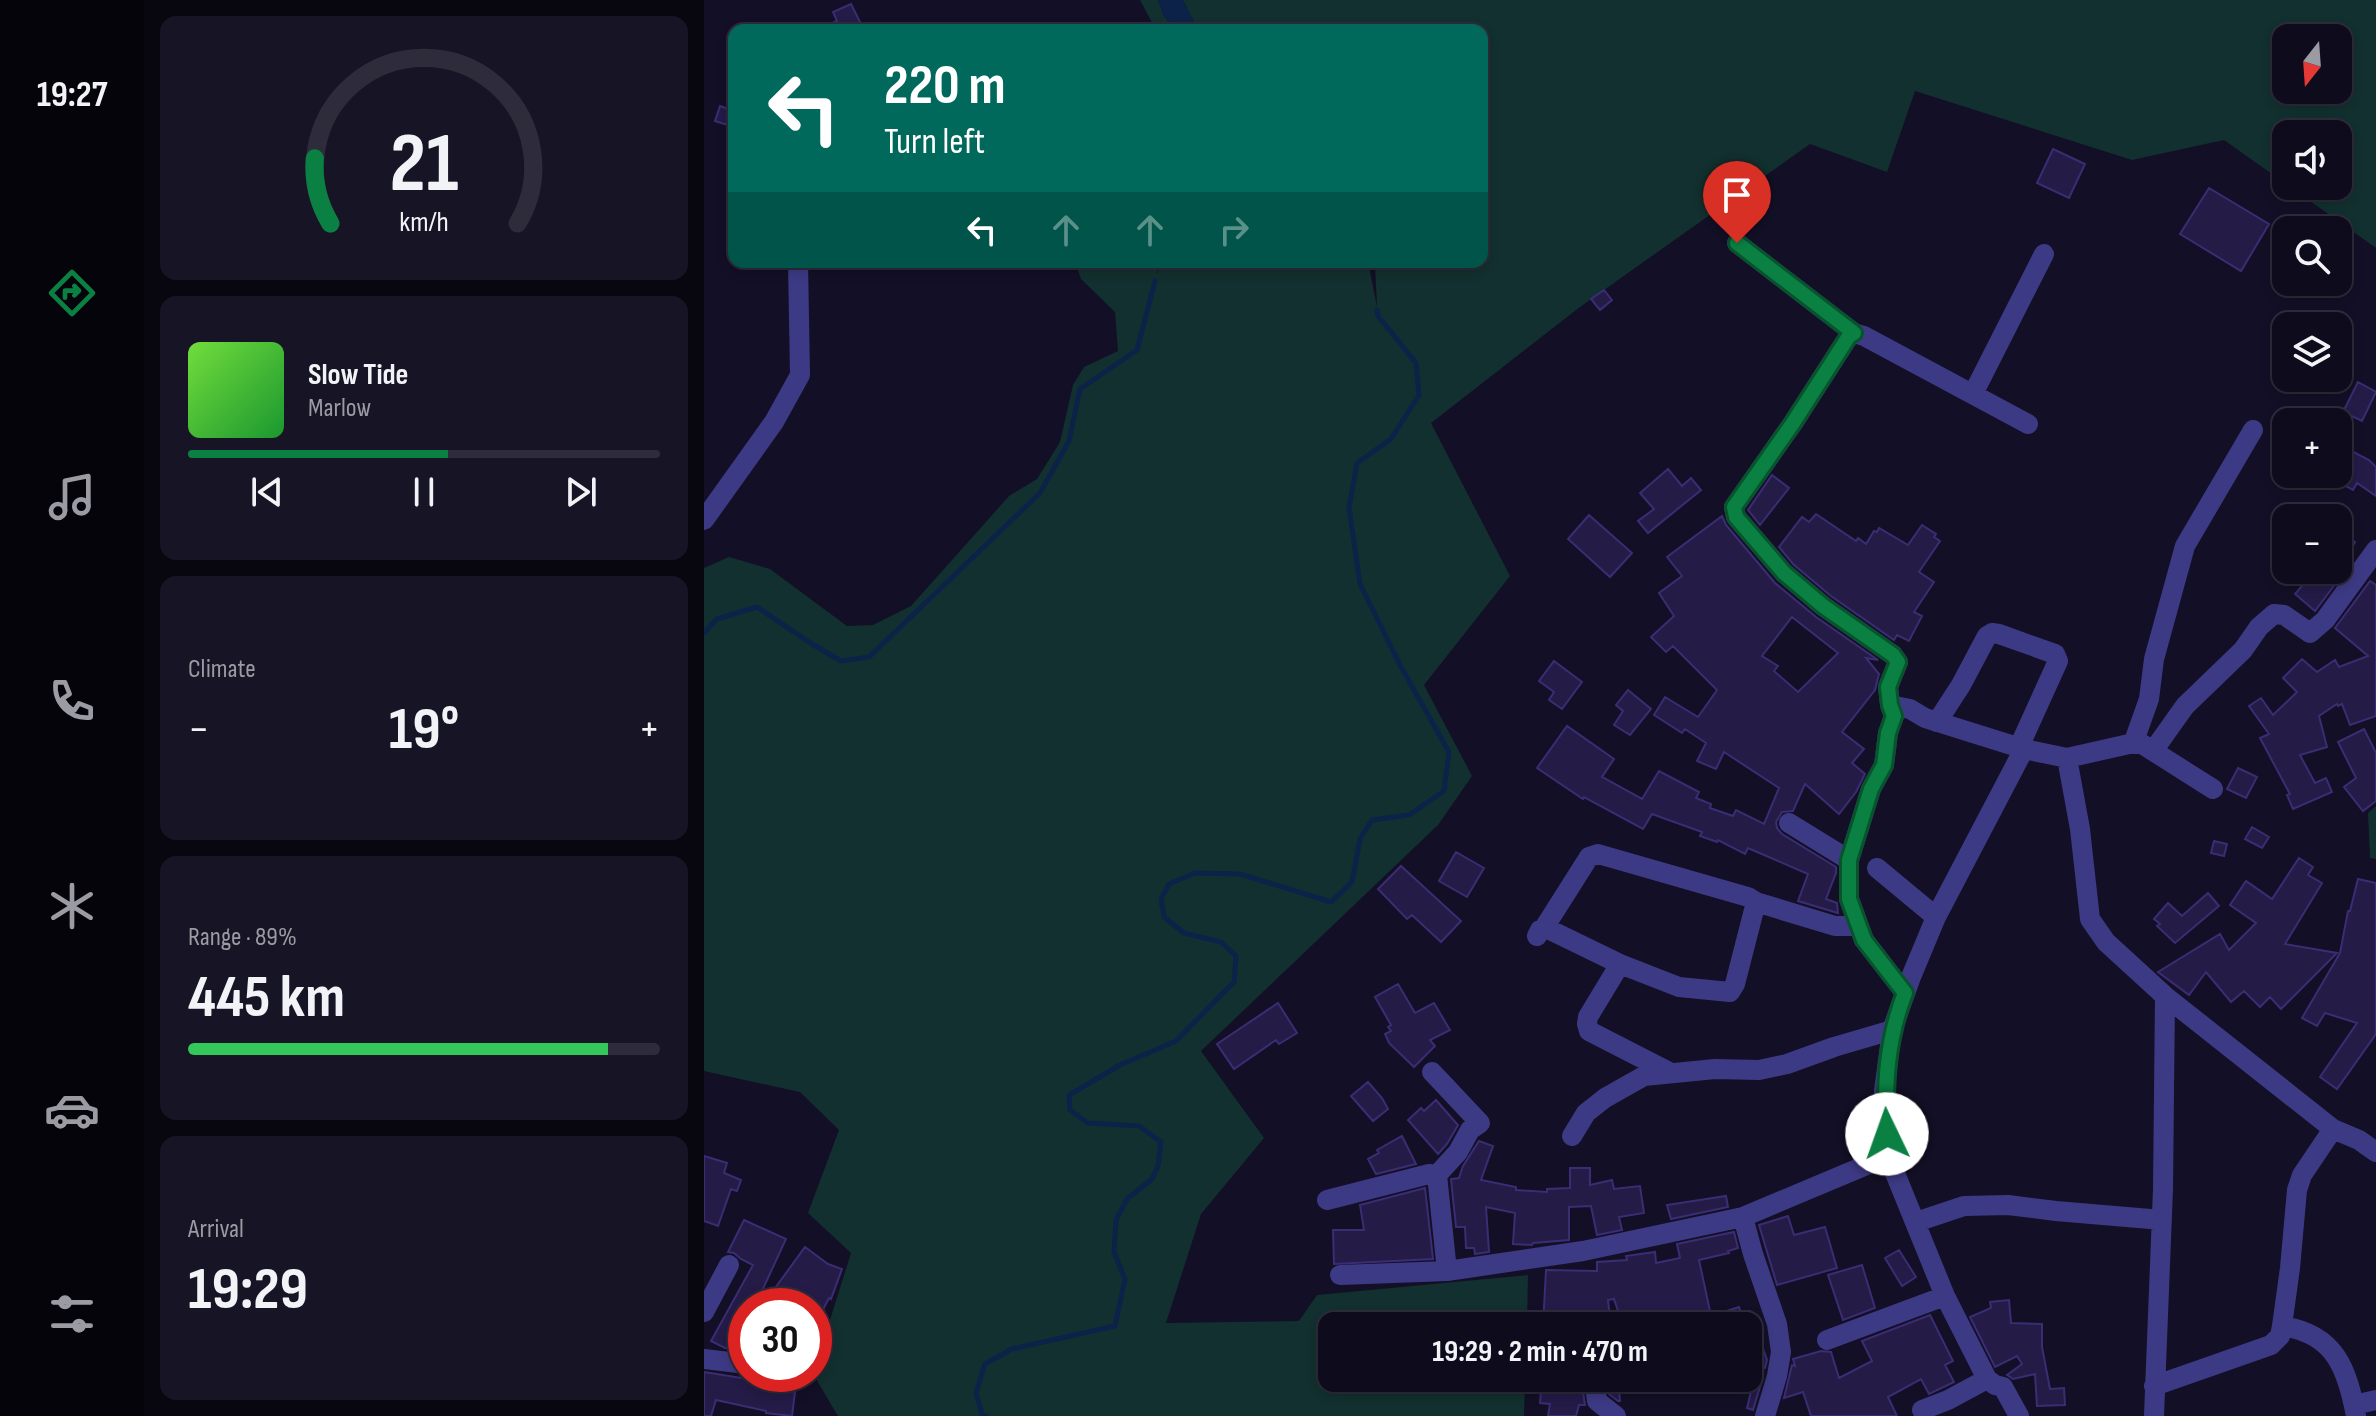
<!DOCTYPE html>
<html lang="en">
<head>
<meta charset="utf-8">
<style>
	:root { --surface:#0e0b1c; --page:#171425; --text:#f1f3f6; --muted:#9b9ba3; --line:#2e2b3b; --accent:#0b8043 }
	body { margin:0; font-family:"Sofia Sans Condensed",sans-serif; background:var(--page); color:var(--text); height:100vh; display:flex; flex-direction:column; font-size:30px; white-space:nowrap }
	* { box-sizing:border-box; margin:0 }
	p { font-size:26px; color:var(--muted) }
	.icon { flex:none; width:44px; height:44px; fill:none; stroke:currentColor; stroke-width:2; stroke-linecap:round; stroke-linejoin:round }
	.map { position:relative; flex:1; overflow:hidden }
	.details { display:flex; flex-direction:column; gap:16px; padding:16px; background:#08060f; width:560px }
	.details>* { flex:none }
	.guide { position:absolute; left:24px; top:24px; width:760px; height:244px; border-radius:16px; box-shadow:0 4px 12px #0003,0 0 0 2px var(--line); background:#00695c; color:#fff; overflow:hidden }
	.needle { width:52px; rotate:197deg }
	.buttons { position:absolute; left:1568px; top:24px; display:grid; gap:16px }
	.buttons a { display:grid; place-items:center; width:80px; height:80px; border-radius:16px; background:var(--surface); box-shadow:0 4px 12px #0003,0 0 0 2px var(--line); font-size:40px }
	.speed { position:absolute; left:24px; top:1288px; display:flex; gap:16px; font-size:40px; font-weight:700; text-align:center }
	.speed>* { display:grid; place-content:center; width:104px; height:104px; border-radius:50%; background:var(--surface); box-shadow:0 4px 12px #0003,0 0 0 2px var(--line); line-height:1 }
	.speed .limit { border:12px solid #d22; background:#fff; color:#111 }
	.pin { position:absolute; display:grid; place-items:center; width:68px; height:68px; color:#fff; margin:-82px -34px; border-radius:50% 50% 50% 0; rotate:-45deg; box-shadow:0 0 8px #0007 }
	.pin .icon { rotate:45deg }
	.me { position:absolute; width:88px; margin:-44px; rotate:357deg; stroke-linejoin:round; filter:drop-shadow(0 0 6px #0008) }
	.turn { display:flex; align-items:center; gap:28px; height:168px; padding:0 24px; font-size:36px }
	.turn .icon { width:104px; height:104px; stroke-width:2.5 }
	.turn b { display:block; font-size:56px; line-height:68px }
	.lanes { display:flex; align-items:center; height:76px; padding:0 24px; background:#0003; justify-content:center; gap:40px; direction:ltr }
	.lanes .off { opacity:.35 }
	.big { font-size:60px; font-weight:700; line-height:1.1 }
	.details .widget { flex:1; display:flex; flex-direction:column; justify-content:center; gap:12px; min-width:0; padding:0 28px; border-radius:16px; background:var(--page) }
	.details .dial { align-items:center; gap:0 }
	.dial svg { height:208px; overflow:visible; fill:none; stroke:var(--line); stroke-width:7; stroke-linecap:round; text-anchor:middle }
	.dial text { fill:var(--text); stroke:none }
	.song { display:flex; align-items:center; gap:24px }
	.cover { width:96px; height:96px; border-radius:12px; background:linear-gradient(135deg,hsl(100 70% 55%),hsl(130 70% 35%)) }
	.played { height:8px; border-radius:4px; background:linear-gradient(90deg,var(--accent) 55%,var(--line) 55%) }
	.keys { display:flex; justify-content:space-around; direction:ltr }
	.heat { display:flex; justify-content:space-between; align-items:center; font-size:44px; direction:ltr }
	.charge { height:12px; border-radius:6px; background:linear-gradient(90deg,#34c759 89%,var(--line) 0) }
	.trip { position:absolute; left:614px; top:1312px; width:444px; height:80px; border-radius:16px; background:var(--surface); box-shadow:0 4px 12px #0003,0 0 0 2px var(--line); font-weight:700; line-height:80px; text-align:center }
	main { display:flex; flex:1; min-height:0 }
	.tab-bar { display:flex; flex-direction:column; width:144px; justify-content:space-around; align-items:center; background:#06040b; color:var(--muted) }
	.tab-bar .icon { width:56px; height:56px }
	.tab-bar .on { color:var(--accent) }
	.tab-bar b { font-size:36px; color:var(--text) }
	.map>svg:first-child { display:block }
	.green { fill:#12302f; fill-rule:evenodd }
	.water { fill:#0c2248 }
	.lines { fill:none; stroke-linecap:round; stroke-linejoin:round }
	.stream { stroke:#0c2248; stroke-width:5 }
	.building { fill:#241b47; stroke:#3b2d73; stroke-width:2; fill-rule:evenodd }
	.minor { stroke:#3d3a85; stroke-width:20 }
	.route-casing { stroke:#07532c; stroke-width:20 }
	.route { stroke:#0b8043; stroke-width:14 }
</style>
</head>
<body>
<main>
<nav class="tab-bar">
<b>19:27</b>
<svg class="icon on" aria-label="directions" viewBox="0 0 24 24"><path d="M12 3l9 9-9 9-9-9zM9 14v-3h6M13 9l2 2-2 2"/></svg>
<svg class="icon" aria-label="music" viewBox="0 0 24 24"><path d="M9 18V5l10-2v13"/><circle cx="6" cy="18" r="3"/><circle cx="16" cy="16" r="3"/></svg>
<svg class="icon" aria-label="phone" viewBox="0 0 24 24"><path d="M5 4h4l2 5-3 2q2 4 5 5l2-3 5 2v4C11 20 4 13 5 4z"/></svg>
<svg class="icon" aria-label="climate" viewBox="0 0 24 24"><path d="M12 3v18M4 7l16 10M4 17L20 7"/></svg>
<svg class="icon" aria-label="car" viewBox="0 0 24 24"><path d="M5 17H2v-5l4-1 3-4h7l3 4 3 1v5h-3M9 17h6M6 11h13"/><circle cx="7" cy="17" r="2"/><circle cx="17" cy="17" r="2"/></svg>
<svg class="icon" aria-label="filters" viewBox="0 0 24 24"><path d="M4 7h16M4 17h16"/><circle cx="9" cy="7" r="2"/><circle cx="15" cy="17" r="2"/></svg>
</nav>
<section class="details">
<div class="widget dial"><svg viewBox="0 0 100 80">
<path d="M14 69A42 42 0 1 1 86 69"/>
<path d="M14 69A42 42 0 0 1 8 44" stroke="#0b8043"/>
<text x="50" y="56" font-size="32" font-weight="700">21</text>
<text x="50" y="72" font-size="11">km/h</text>
</svg></div>
<div class="widget">
<div class="song"><i class="cover"></i><div><b>Slow Tide</b><p>Marlow</p></div></div>
<div class="played"></div>
<div class="keys"><svg class="icon" aria-label="previous" viewBox="0 0 24 24"><path d="M18 5L8 12l10 7zM5 5v14"/></svg><svg class="icon" aria-label="pause" viewBox="0 0 24 24"><path d="M8 5v14M16 5v14"/></svg><svg class="icon" aria-label="next" viewBox="0 0 24 24"><path d="M6 5l10 7-10 7zM19 5v14"/></svg></div>
</div>
<div class="widget"><p>Climate</p>
<div class="heat"><a>−</a><b class="big">19°</b><a>+</a></div>
</div>
<div class="widget"><p>Range · 89%</p><b class="big">445 km</b><div class="charge"></div></div>
<div class="widget"><p>Arrival</p><b class="big">19:29</b></div>
</section>
<div class="map">
<svg width="1672" height="1416" viewBox="0 0 1672 1416">
	<rect width="100%" height="100%" fill="#130f26"/>
	<path class="green" d="M436 0H454L459 14 470 30H452Z
		M479 0H1672V248L1585 186H1634V134H1582V184L1520 140 1428 160 1211 91 1183 172 1106 144 876 307 727 423 806 576 720 685 768 776 734 825 497 1051 560 1138 497 1214 462 1323 595 1321 613 1295 824 1275 823 1326H628V1378H821L820 1416H134L109 1374 147 1253 104 1213 135 1130 96 1092 0 1071V568L25 557 66 569 143 626 169 625 207 606 305 496 333 479 356 442 369 385 380 367 414 351 411 312 377 279 371 262H455L453 275 457 262H664L673 307 671 262H778V30H494ZM1582 38H1634V90H1582Z
		M1672 806V859L1666 858 1664 813Z"/>
	<path class="water" d="M454 0H479L494 30H470L459 14Z"/>
	<g class="lines">
		<path class="stream" d="M0 633 13 619 53 607 108 644 137 661 165 657 336 493 365 441 376 389 433 350 451 281
			M282 1416 278 1414 272 1393 281 1364 308 1349 411 1326 421 1279 410 1252 412 1220 423 1199 448 1179 454 1166 457 1142 435 1126 384 1123 366 1110 365 1095 416 1065 472 1041 530 982 532 956 517 942 480 933 460 917 457 899 465 884 491 873 536 874 627 902 648 882 656 839 668 820 705 815 740 791 745 752 696 665 656 584 645 508 653 463 687 439 715 395 712 363 674 316 673 310"/>
	</g>
	<path class="building" d="M147 4 160 30H113L133 21 129 12Z
		M16 106 30 111V127L11 121Z
		M1349 149 1381 164 1365 198 1333 183Z
		M1505 188 1565 224 1537 271 1476 234Z
		M900 290 908 300 896 310 887 299Z
		M1654 382 1672 392 1658 421 1639 412Z
		M1634 444 1665 460 1672 467V496L1653 483 1649 490 1634 482Z
		M964 469 978 486 987 478 997 490 944 533 934 521 950 509 936 493Z
		M1068 475 1085 488 1056 525 1044 510Z
		M1112 514 1152 541 1154 538 1162 544 1170 531 1173 532 1175 528 1204 545 1218 525 1232 534 1230 537 1236 541 1215 572 1230 582 1210 612 1218 616 1205 641 1193 635 1190 640 1127 596 1089 564 1075 547 1098 517 1105 522Z
		M885 515 928 553 906 577 864 539Z
		M1018 516 1022 525 1071 583 1112 617 1174 660 1162 658 1175 674 1171 690 1138 732 1160 749 1148 763 1161 774 1152 792 1135 814 1101 784 1089 811 1078 812 1072 822 1073 828 1078 834 1132 867V873L1122 899 1133 903 1134 913 1094 901 1104 874 1044 848 1041 854 1014 840 1013 842 996 836 998 832 948 814 939 829 880 797 879 799 833 768 863 726 910 759 898 777 938 799 955 771 995 792 992 798 1007 804 1006 808 1029 816 1032 810 1060 824 1075 788 1020 752 1012 769 993 761 1002 743 981 729 978 733 950 715 961 697 994 717 1013 690 969 646 962 652 947 637 970 616 955 593 978 576 963 557ZM1088 617 1134 653 1094 692 1070 671 1074 666 1058 656Z
		M1634 532 1651 542 1635 570H1639L1632 583 1611 611 1591 594 1598 586 1605 570H1634Z
		M1666 581 1672 585V716L1646 725 1638 704 1634 706 1633 704 1615 716 1623 747 1596 755 1611 783 1622 778 1628 792 1589 809 1583 795 1586 794 1556 738 1565 734 1545 706 1557 698 1569 715 1593 692 1579 678 1598 659 1613 672 1631 660 1635 667 1664 656 1631 628Z
		M850 661 878 682 858 709 845 700 850 692 835 681Z
		M924 690 947 709 926 735 910 725 919 711 912 705Z
		M1660 729 1672 753V801L1659 811 1640 787 1652 778 1634 742Z
		M1534 768 1553 777 1542 798 1523 789Z
		M1548 827 1565 837 1558 848 1541 839Z
		M1510 841 1523 844 1520 856 1507 853Z
		M752 852 780 868 763 897 735 881Z
		M1595 858 1609 867 1604 875 1618 883 1581 944 1633 953 1577 1009 1566 997 1556 1007 1540 991 1527 1002 1502 972 1485 995 1454 972 1516 934 1525 950 1552 923 1526 905 1542 881 1568 899Z
		M697 866 757 921 737 942 708 915 703 919 674 889Z
		M1654 879 1672 883V1034L1633 1089 1616 1077 1653 1023 1621 1013 1613 1026 1598 1018 1636 953 1644 911H1646Z
		M1504 893 1515 906 1471 943 1453 926 1456 924 1450 919 1464 903 1478 916Z
		M694 984 711 1013 730 1003 746 1030 726 1040 731 1046 710 1067 685 1043 681 1034 687 1031 684 1027 687 1025 671 997Z
		M574 1003 593 1033 575 1044 572 1040 530 1069 513 1044Z
		M664 1082 678 1098 684 1109 669 1121 647 1096Z
		M732 1100 754 1125 743 1144 734 1154 704 1120 717 1108 720 1111Z
		M698 1136 712 1164 672 1174 664 1159 675 1153 673 1150Z
		M775 1141 789 1146 777 1180 812 1187V1190L843 1192V1189L866 1188V1168H886V1185L908 1180 910 1189 936 1186 940 1213 915 1217 918 1230 893 1235 887 1206 865 1207V1240L829 1243 828 1245 809 1244 811 1213 782 1207 785 1252 771 1254 770 1248H762L761 1227H752L747 1179 755 1178 759 1166Z
		M0 1156 23 1163 20 1173 37 1180 33 1191 27 1189 14 1226 0 1221Z
		M721 1188 729 1259 630 1264 629 1230H660L656 1205Z
		M1022 1196 1024 1207 967 1219 963 1205Z
		M1084 1216 1090 1235 1121 1227 1133 1268 1073 1285 1055 1225Z
		M40 1220 82 1239 51 1306H42V1338L36 1350 21 1348 7 1341 49 1265 37 1259 30 1253 24 1252Z
		M1030 1232 1034 1248 1024 1251 1025 1253 995 1260 1007 1316 1035 1307 1042 1326H986L985 1324 990 1322V1320L981 1322 979 1312 950 1321 953 1326H919L910 1299 904 1300 907 1326H839L842 1270 893 1271V1262L923 1260 922 1256 951 1252 952 1263 976 1258 973 1244Z
		M101 1247 124 1264 138 1269 127 1299 125 1298 110 1327V1306H58Z
		M1195 1250 1212 1277 1198 1286 1181 1258Z
		M1158 1265 1171 1308 1139 1320 1124 1275Z
		M1305 1300 1307 1323 1338 1324V1347L1346 1389 1360 1388 1361 1405 1333 1406 1331 1374 1309 1379 1303 1375 1318 1364 1313 1356 1291 1367 1266 1317 1287 1308 1286 1302Z
		M1044 1311H1046L1063 1360 1061 1368 1044 1371Z
		M1226 1315 1249 1361 1241 1365 1250 1382 1225 1394 1217 1379 1184 1397 1193 1416H1107L1099 1392 1080 1398 1088 1365 1091 1366 1089 1359 1117 1351 1127 1352 1135 1378 1168 1361 1158 1341Z
		M0 1372 50 1380 91 1392 88 1416 62 1413V1411L12 1400 7 1416H0Z
		M838 1378H877L881 1405H875L872 1416H844L846 1404 836 1403Z
		M914 1379 916 1401H914L905 1394 903 1381Z
		M1058 1380 1049 1410 1043 1408 1049 1383Z"/>
	<g class="lines">
		<path class="minor" d="M1033 243 1150 333
			M1269 394 1340 254
			M0 520 70 422 96 375 94 262
			M1186 705 1206 709 1221 718 1320 749 1363 758 1425 744H1438L1509 789
			M1233 722 1257 685 1283 636 1288 633 1295 634 1351 654 1354 661 1315 747
			M1429 744 1445 699 1450 659 1481 546 1549 430
			M1449 751 1481 706 1539 650 1555 627 1570 614 1580 615 1606 633 1621 620 1672 550
			M1363 758 1376 829 1386 919 1402 942 1461 996 1629 1129 1655 1140 1672 1152
			M1085 823 1145 860
			M1173 868 1232 917
			M840 928 885 857 894 854 1044 897 1052 902 1131 926H1154
			M833 936 836 930 840 928 844 929 916 964
			M1201 993 1160 940 1145 899V860L1167 789 1180 765 1184 733 1190 716 1186 705 1184 687 1194 662 1189 655 1119 606 1080 573 1032 517 1030 507 1089 423 1145 336 1150 333 1160 336 1324 424
			M728 1072 776 1123 766 1130 754 1152 733 1175
			M967 1073 885 1031 883 1024 884 1017 916 964 975 987 1026 992 1031 984 1052 902
			M868 1136 882 1113 901 1098 940 1076 1011 1069 1055 1070 1083 1064 1130 1047 1188 1030
			M623 1200 725 1174 733 1175 743 1271
			M1039 1217 1049 1254 1073 1324 1077 1352 1073 1376 1061 1416
			M1212 1222 1260 1206 1304 1205 1352 1211 1458 1220
			M636 1275 743 1271 879 1251 1039 1217 1184 1156
			M0 1312 25 1265
			M1578 1326C1631 1334 1643 1368 1652 1416
			M1123 1340 1241 1296
			M0 1359 42 1364
			M890 1378 893 1401 912 1416
			M1450 1386 1567 1345 1576 1336 1578 1326 1586 1268 1593 1190 1598 1175 1629 1129
			M1650 1405 1672 1400
			M1218 1410 1244 1400 1283 1379
			M1315 1416 1299 1387 1291 1385 1283 1379 1241 1296 1184 1156 1180 1091 1188 1030 1207 977 1232 917 1320 749
			M1450 1416 1459 1189 1461 996"/>
	</g>
	<g class="lines">
		<defs>
			<path id="route" d="M1033 243 1150 333 1145 336 1089 423 1030 507 1032 517 1080 573 1119 606 1189 655 1194 662 1184 687 1186 705 1190 716 1184 733 1180 765 1167 789 1145 860V899L1160 940 1201 993C1183 1039 1180 1085 1183 1134"/>
		</defs>
		<use href="#route" class="route-casing"/>
		<use href="#route" class="route"/>
	</g>
</svg>
<div class="buttons">
<a><svg class="needle" viewBox="-14 -14 28 28"><path d="M0-13l5 13h-10z" fill="#e53935"/><path d="M0 13l5-13h-10z" fill="#9b9ba3"/></svg></a>
<a><svg class="icon" aria-label="sound" viewBox="0 0 24 24"><path d="M4 9h4l5-4v14l-5-4H4zM17 9q2 3 0 6"/></svg></a>
<a><svg class="icon" aria-label="search" viewBox="0 0 24 24"><circle cx="10" cy="10" r="6"/><path d="M15 15l6 6"/></svg></a>
<a><svg class="icon" aria-label="layers" viewBox="0 0 24 24"><path d="M12 4l9 5-9 5-9-5zM3 14l9 5 9-5"/></svg></a>
<a>+</a>
<a>−</a>
</div>
<div class="speed"><div class="limit">30</div></div>
<div class="pin" style="left:1033px;top:243px;background:#d93025"><svg class="icon" aria-label="arrive" viewBox="0 0 24 24"><path d="M6 21V4h12l-3 4 3 4H6"/></svg></div>
<svg class="me" style="left:1183px;top:1134px" viewBox="-20 -20 40 40"><circle r="19" fill="#fff"/><path d="M0-13L10 11 0 6-10 11z" fill="#0b8043"/></svg>
<div class="trip">19:29 · 2 min · 470 m</div>
<div class="guide">
<div class="turn"><svg class="icon" aria-label="left" viewBox="0 0 24 24"><path d="M17 20v-9H6M10 6l-5 5 5 5"/></svg><div><b>220 m</b>Turn left</div></div>
<div class="lanes"><svg class="icon" aria-label="left" viewBox="0 0 24 24"><path d="M17 20v-9H6M10 6l-5 5 5 5"/></svg><svg class="icon off" aria-label="ahead" viewBox="0 0 24 24"><path d="M12 20V5M6 11l6-6 6 6"/></svg><svg class="icon off" aria-label="ahead" viewBox="0 0 24 24"><path d="M12 20V5M6 11l6-6 6 6"/></svg><svg class="icon off" aria-label="right" viewBox="0 0 24 24"><path d="M7 20v-9h11M14 6l5 5-5 5"/></svg></div>
</div>
</div>
</main>
</body>
</html>
